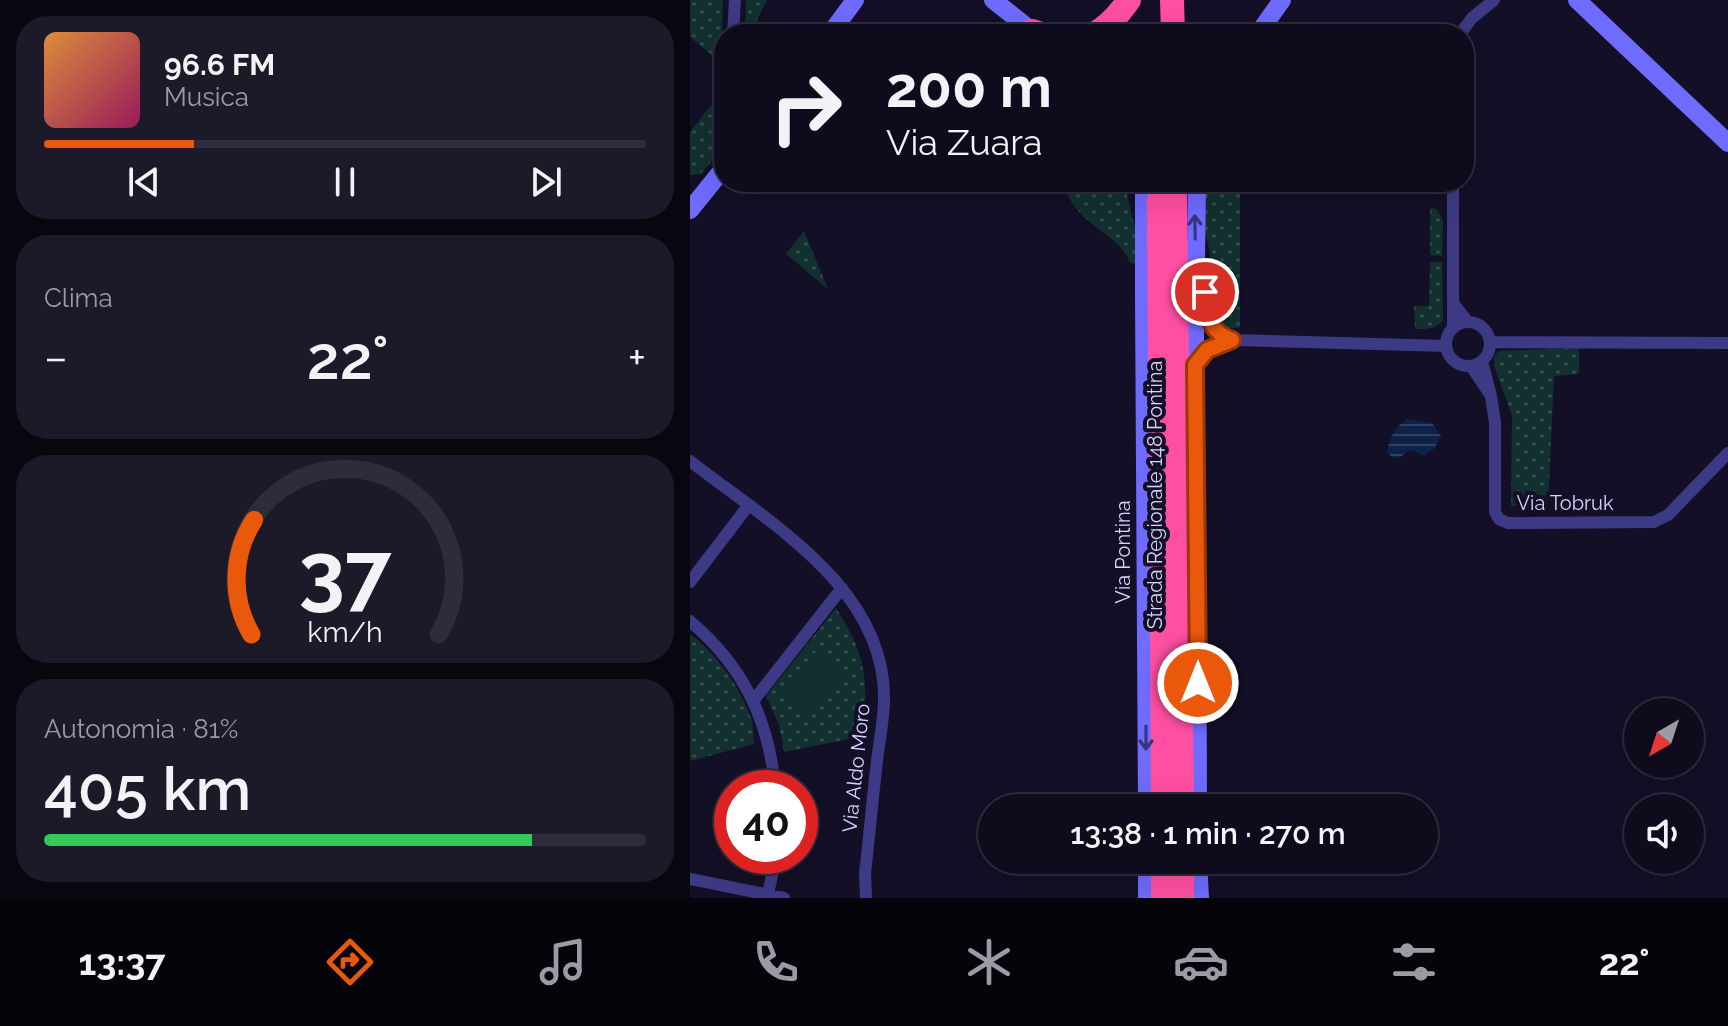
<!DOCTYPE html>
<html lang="it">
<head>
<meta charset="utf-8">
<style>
	:root { --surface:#0e0b1c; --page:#1c1929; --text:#f1f3f6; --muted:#9b9ba3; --line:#2e2b3b; --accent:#ea580c }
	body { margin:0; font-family:Raleway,sans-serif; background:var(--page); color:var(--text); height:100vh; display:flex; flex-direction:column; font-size:30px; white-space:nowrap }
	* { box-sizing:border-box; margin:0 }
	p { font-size:26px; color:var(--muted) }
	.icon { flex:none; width:44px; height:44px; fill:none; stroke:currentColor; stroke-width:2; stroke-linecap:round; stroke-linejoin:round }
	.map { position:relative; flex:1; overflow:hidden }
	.panel { display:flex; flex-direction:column; gap:16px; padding:16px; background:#08060f; width:690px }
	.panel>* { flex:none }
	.guide { position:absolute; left:24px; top:24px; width:760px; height:168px; border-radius:32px; box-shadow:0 8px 32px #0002,0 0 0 2px var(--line); background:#0e0b1c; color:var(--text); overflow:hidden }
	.needle { width:52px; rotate:219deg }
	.controls { position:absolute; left:934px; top:698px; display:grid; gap:16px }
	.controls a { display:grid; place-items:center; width:80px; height:80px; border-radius:50%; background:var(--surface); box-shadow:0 8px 32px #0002,0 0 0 2px var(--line); font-size:40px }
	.speed { position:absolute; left:24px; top:770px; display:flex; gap:16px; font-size:40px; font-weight:700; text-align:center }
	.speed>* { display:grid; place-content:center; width:104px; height:104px; border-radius:50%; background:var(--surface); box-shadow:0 8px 32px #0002,0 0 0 2px var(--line); line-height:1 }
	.speed .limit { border:12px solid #d22; background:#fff; color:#111 }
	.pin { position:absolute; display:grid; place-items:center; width:68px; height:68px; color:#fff; margin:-34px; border:4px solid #fff; border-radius:50%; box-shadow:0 2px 8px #0007 }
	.me { position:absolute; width:88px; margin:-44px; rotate:0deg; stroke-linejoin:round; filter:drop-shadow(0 0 6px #0008) }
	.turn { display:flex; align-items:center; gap:28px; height:168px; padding:0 40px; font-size:36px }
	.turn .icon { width:104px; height:104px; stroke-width:2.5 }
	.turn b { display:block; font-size:56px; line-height:68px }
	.big { font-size:60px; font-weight:600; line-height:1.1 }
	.panel .tile { flex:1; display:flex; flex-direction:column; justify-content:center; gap:12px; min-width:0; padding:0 28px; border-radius:32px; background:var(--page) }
	.panel .dial { align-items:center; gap:0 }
	.dial svg { height:208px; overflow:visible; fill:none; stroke:var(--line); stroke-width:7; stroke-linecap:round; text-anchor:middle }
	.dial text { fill:var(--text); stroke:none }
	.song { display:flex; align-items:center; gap:24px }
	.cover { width:96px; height:96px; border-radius:12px; background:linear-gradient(135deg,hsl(30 70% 55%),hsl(330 70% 35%)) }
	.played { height:8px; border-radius:4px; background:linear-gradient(90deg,var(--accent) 25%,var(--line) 25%) }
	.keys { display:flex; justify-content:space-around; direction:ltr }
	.heat { display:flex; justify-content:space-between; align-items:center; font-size:44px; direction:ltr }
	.charge { height:12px; border-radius:6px; background:linear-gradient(90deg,#34c759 81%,var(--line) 0) }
	.trip { position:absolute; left:288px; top:794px; width:460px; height:80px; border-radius:40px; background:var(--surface); box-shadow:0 8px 32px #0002,0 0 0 2px var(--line); font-weight:600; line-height:80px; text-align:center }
	.menu { display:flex; height:128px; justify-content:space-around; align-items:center; background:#06040b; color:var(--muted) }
	.menu .icon { width:56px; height:56px }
	.menu .selected { color:var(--accent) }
	.menu b { font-size:36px; color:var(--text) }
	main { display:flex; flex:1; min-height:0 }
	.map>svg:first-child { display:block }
	.grass { fill:url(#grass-dots) }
	.garden { fill:#12302f }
	.water { fill:url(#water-rules) }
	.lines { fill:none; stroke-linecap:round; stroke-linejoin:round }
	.street { stroke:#3d3a85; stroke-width:12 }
	.secondary { stroke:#6f6bff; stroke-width:18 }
	.highway { stroke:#ff4fa3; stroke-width:24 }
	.oneway { stroke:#38347d }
	.route-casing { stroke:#983908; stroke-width:20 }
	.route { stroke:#ea580c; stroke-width:14 }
	.labels { text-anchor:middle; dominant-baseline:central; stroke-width:8; stroke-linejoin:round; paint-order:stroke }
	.street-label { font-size:20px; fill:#d9d4ff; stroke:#130f26 }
</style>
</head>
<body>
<main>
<section class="panel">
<div class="tile">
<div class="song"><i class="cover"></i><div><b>96.6 FM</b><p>Musica</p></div></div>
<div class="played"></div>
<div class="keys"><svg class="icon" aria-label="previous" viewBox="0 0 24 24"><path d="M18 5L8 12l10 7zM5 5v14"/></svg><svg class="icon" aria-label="pause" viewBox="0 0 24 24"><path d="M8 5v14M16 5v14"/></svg><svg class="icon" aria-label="next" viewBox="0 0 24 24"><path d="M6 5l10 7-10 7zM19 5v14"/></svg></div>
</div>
<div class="tile"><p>Clima</p>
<div class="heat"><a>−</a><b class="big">22°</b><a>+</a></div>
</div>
<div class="tile dial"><svg viewBox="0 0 100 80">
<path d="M14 69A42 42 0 1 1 86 69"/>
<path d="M14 69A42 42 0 0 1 15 25" stroke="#ea580c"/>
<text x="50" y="56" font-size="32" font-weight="700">37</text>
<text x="50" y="72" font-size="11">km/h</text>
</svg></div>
<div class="tile"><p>Autonomia · 81%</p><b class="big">405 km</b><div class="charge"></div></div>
</section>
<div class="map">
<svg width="1038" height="898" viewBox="0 0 1038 898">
	<defs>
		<pattern id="grass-dots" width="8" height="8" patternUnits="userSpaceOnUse" patternTransform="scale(2)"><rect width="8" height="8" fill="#12302f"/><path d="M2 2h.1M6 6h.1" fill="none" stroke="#344d4e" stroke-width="1.8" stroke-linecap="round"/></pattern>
		<pattern id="water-rules" width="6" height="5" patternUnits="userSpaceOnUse" patternTransform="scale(2)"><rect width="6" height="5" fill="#0c2248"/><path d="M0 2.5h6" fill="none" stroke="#2f4163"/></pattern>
	</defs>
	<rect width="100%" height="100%" fill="#130f26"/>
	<path class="grass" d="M0 0H33L32 46 24 57 0 37Z
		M56 0H77L61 32 55 31Z
		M32 91 34 92V146L11 174 0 175V132Z
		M373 182H434L447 236V264L440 263C429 231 384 227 373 182Z
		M517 182H550V327C510 337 522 278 520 255 519 241 511 227 511 213 511 202 515 192 517 182Z
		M740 208 747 209 753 221 752 256 740 255Z
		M114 231 138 289 96 254Z
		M740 262H752L753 320C746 330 736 329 725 329L724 306H739Z
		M889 348V374L864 376 858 506H821L822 416 804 366V359L808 351Z
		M146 608C178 658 177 679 174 736L94 752 89 725 76 696Z
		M0 634C26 653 50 687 61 718 64 726 63 736 64 744L0 761Z"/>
	<path class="garden" d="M125 652 152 674 120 714 93 693Z"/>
	<path class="water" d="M717 419 742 423 751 436 744 449 734 455 720 450 709 458H703L697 452C700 437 704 428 717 419Z"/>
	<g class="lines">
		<path class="street" d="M43 34 45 0
			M770 34 782 18 804 0
			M774 86 776 93 774 101
			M763 182V303
			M756 344a22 22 0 1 1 44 0a22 22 0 1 1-44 0Z
			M763 327V303L777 321
			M542 340 756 346
			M800 342 1038 343
			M505 365 517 350 542 340C511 329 521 299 509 275
			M781 366 801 396 792 361
			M801 396 805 423V512L809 519 818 523 964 522 978 515 1038 453
			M0 461C78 522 198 589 194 703 193 725 188 748 186 770 182 804 179 839 175 873L176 898
			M0 582 58 506
			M0 621C53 666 79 719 85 788
			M64 700 152 588
			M0 879 94 898
			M78 894 86 856"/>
		<path class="secondary" d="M303 0 346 34
			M887 0 1038 143
			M140 34 165 0
			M568 34 592 0
			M454 182V296L457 307
			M507 182 504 417 507 507 508 808
			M0 210 34 168
			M454 296 457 808
			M457 860V898
			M508 860 510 898"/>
		<path class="highway" d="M482 0 483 34
			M342 31 351 34
			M404 34C419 26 429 14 439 0
			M485 182 492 808
			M469 200 473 808
			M473 860V898
			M492 898V860"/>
	</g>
	<defs><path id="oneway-shaft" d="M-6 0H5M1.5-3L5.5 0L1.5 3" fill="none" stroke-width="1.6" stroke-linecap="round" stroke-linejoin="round" transform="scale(2)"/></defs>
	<g class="oneway">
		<use href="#oneway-shaft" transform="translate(505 227) rotate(-91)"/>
		<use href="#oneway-shaft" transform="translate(456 738) rotate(90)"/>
	</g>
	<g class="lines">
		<defs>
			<path id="route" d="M508 683 505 365 517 350 542 340C518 332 518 313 515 292"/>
		</defs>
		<use href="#route" class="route-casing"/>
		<use href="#route" class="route"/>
	</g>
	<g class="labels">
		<g class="street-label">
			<text transform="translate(465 495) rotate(-90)">Strada Regionale 148 Pontina</text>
			<text x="875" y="503">Via Tobruk</text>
			<text transform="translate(433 552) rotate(-90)">Via Pontina</text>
			<text transform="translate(166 768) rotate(-84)">Via Aldo Moro</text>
		</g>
	</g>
</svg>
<div class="controls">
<a><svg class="needle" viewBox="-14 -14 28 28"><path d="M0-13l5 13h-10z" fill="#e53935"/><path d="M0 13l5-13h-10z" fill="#9b9ba3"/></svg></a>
<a><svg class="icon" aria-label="sound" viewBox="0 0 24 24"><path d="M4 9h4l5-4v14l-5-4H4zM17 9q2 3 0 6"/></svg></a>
</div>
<div class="speed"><div class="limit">40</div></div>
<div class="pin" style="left:515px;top:292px;background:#d93025"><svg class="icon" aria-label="arrive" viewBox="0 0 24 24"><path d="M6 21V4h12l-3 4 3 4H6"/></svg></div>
<svg class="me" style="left:508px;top:683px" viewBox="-20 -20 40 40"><circle r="17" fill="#ea580c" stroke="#fff" stroke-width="3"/><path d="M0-11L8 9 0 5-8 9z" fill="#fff"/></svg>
<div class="trip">13:38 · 1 min · 270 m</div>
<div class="guide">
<div class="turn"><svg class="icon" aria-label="right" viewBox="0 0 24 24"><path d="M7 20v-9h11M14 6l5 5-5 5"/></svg><div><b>200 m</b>Via Zuara</div></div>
</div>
</div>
</main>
<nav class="menu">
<b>13:37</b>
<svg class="icon selected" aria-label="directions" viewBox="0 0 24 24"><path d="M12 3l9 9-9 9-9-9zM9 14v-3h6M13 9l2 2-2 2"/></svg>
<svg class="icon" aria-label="music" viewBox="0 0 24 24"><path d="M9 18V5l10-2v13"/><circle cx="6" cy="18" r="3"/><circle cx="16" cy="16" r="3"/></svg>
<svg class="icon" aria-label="phone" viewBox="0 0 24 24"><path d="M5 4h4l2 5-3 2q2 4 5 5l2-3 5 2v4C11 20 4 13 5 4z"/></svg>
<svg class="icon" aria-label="climate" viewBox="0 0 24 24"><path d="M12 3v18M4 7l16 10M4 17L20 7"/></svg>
<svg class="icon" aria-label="car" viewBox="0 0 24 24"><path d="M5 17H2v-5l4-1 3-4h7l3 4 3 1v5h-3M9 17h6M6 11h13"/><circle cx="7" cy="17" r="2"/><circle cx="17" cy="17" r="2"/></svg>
<svg class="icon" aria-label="filters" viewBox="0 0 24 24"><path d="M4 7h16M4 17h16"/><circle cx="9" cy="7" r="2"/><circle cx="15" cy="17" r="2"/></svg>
<b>22°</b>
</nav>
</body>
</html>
